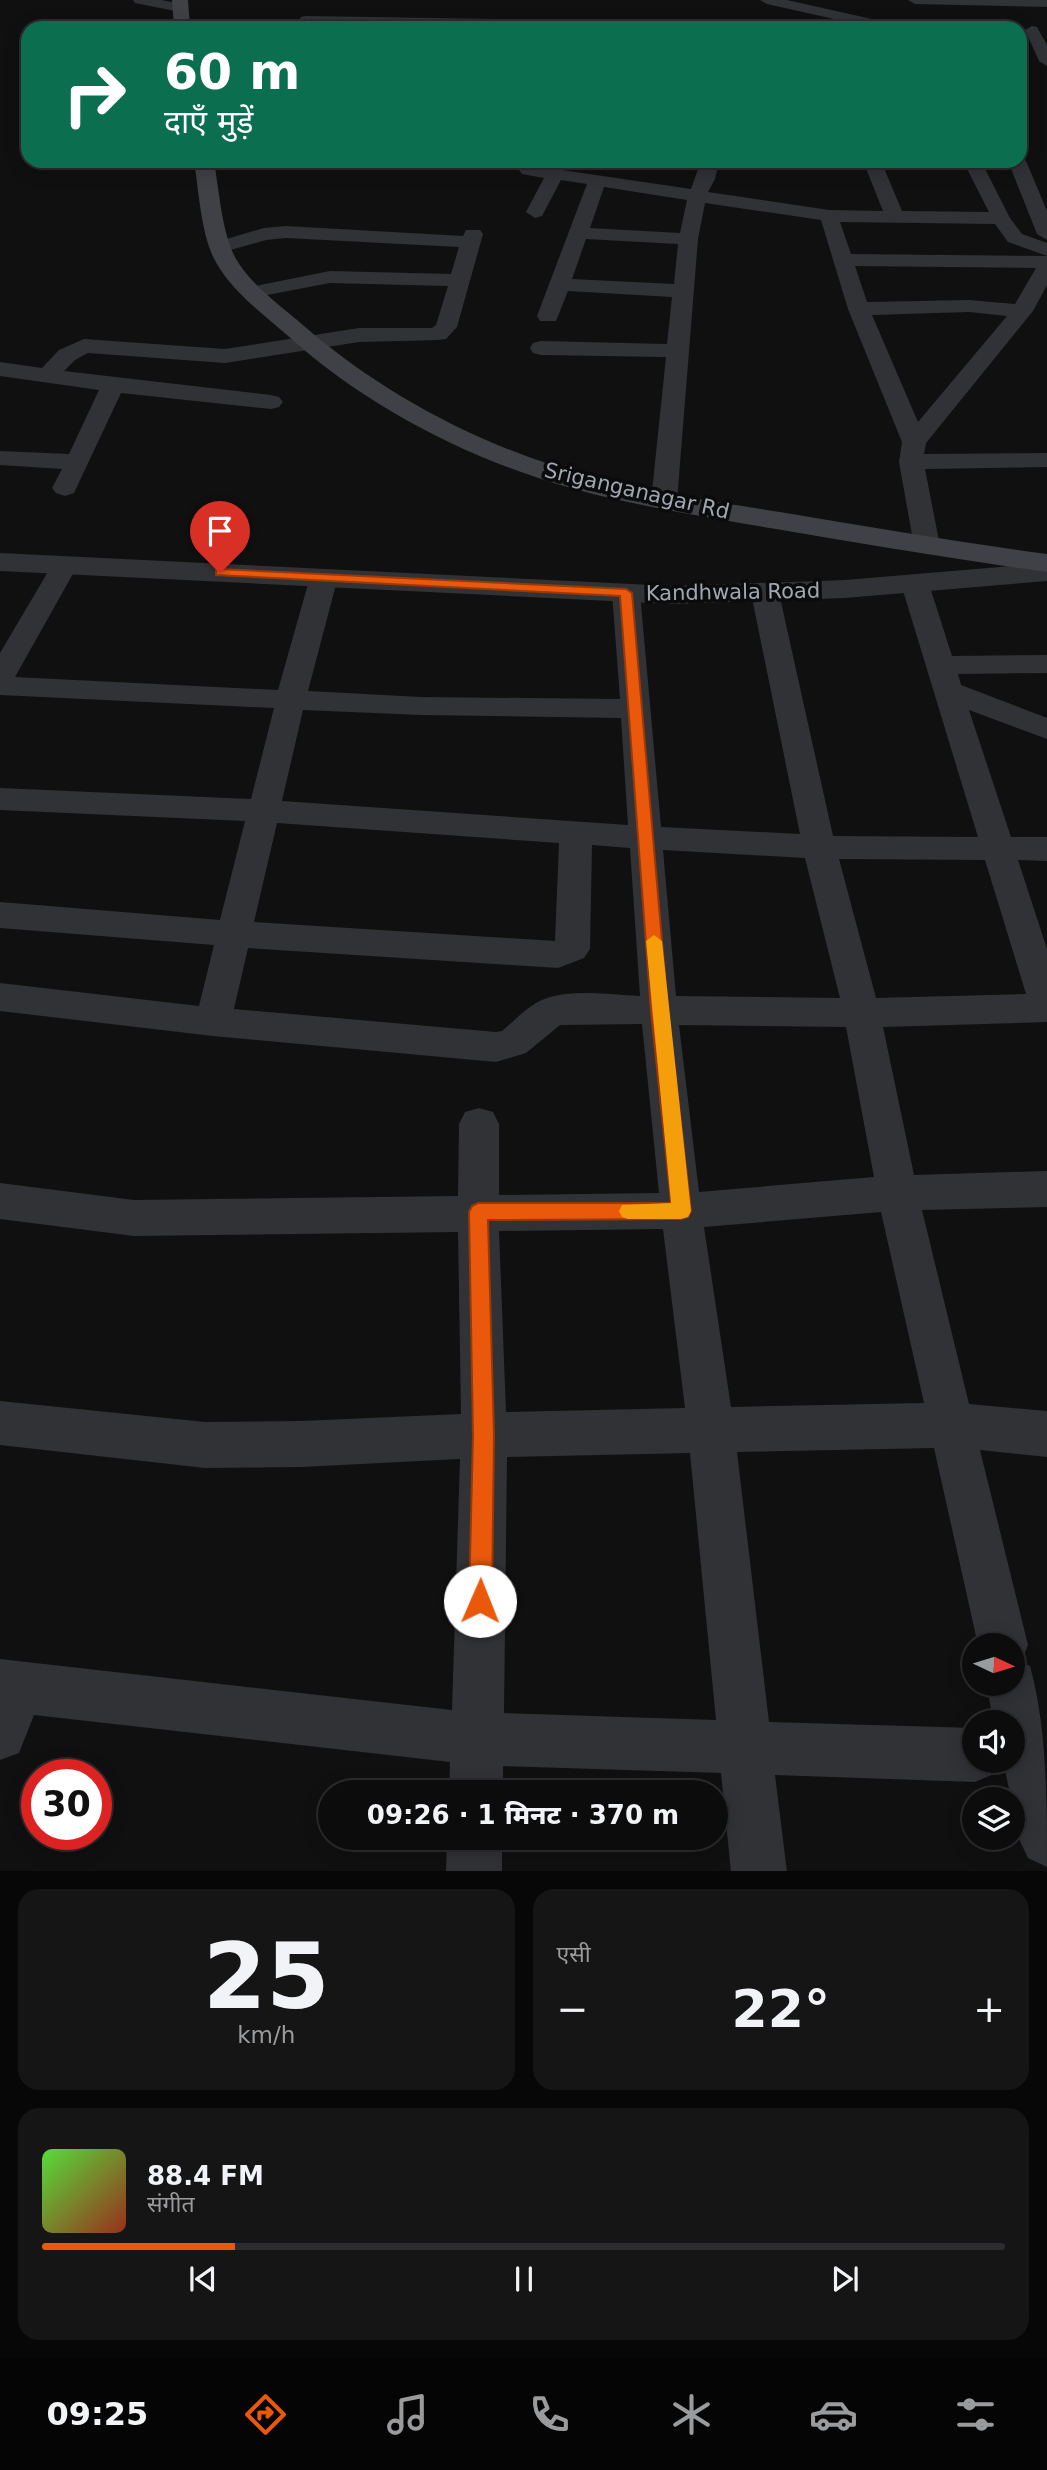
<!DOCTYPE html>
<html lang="hi">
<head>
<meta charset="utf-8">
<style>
	:root { --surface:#0c0c0d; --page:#151516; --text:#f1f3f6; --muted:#9a9b9d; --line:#2c2c2e; --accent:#ea580c }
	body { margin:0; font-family:"DejaVu Sans","Noto Sans Devanagari",sans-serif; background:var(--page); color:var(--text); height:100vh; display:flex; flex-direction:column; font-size:26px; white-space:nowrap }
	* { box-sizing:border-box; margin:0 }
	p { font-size:23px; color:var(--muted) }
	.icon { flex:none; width:38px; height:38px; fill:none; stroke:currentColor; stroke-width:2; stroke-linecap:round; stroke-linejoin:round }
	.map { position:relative; height:1871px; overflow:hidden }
	.drawer { display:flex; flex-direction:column; gap:18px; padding:18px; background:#070707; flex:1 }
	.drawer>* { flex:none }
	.banner { position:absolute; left:21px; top:21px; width:1006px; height:147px; border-radius:21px; box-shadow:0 4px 18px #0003,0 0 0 2px var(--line); background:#0b6e4f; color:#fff; overflow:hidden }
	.needle { width:46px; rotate:94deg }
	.buttons { position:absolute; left:962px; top:1633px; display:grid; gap:14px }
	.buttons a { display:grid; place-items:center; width:63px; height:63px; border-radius:50%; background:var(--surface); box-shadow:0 4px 18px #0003,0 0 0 2px var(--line); font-size:35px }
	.speed { position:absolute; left:21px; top:1759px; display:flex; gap:14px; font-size:35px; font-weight:700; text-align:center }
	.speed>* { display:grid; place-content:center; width:91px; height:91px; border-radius:50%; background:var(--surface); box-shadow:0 4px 18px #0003,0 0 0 2px var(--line); line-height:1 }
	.speed .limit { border:10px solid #d22; background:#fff; color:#111 }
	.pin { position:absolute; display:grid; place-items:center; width:60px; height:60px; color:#fff; margin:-72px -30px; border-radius:50% 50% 50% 0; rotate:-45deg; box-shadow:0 0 7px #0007 }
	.pin .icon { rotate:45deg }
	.me { position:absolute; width:77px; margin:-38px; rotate:1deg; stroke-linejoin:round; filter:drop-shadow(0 0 5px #0008) }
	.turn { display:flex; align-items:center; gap:24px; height:147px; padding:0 28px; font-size:32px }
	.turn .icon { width:91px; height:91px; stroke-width:2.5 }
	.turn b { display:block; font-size:49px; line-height:60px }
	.big { font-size:52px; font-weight:800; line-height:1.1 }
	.drawer .card { flex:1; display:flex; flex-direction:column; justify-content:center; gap:10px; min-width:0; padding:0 24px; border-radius:21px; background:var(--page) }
	.drawer .dial { align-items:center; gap:0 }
	.dial b { font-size:91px; line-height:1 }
	.song { display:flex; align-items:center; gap:21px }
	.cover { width:84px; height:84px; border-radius:10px; background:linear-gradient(135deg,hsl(110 70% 55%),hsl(10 70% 35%)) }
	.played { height:7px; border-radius:4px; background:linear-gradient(90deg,var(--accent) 20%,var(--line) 20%) }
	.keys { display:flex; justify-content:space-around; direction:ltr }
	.heat { display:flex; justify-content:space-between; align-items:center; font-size:38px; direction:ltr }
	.drawer .tiles { flex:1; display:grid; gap:18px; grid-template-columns:1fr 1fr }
	.card:last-child { grid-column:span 2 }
	.trip { position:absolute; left:318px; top:1780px; width:410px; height:70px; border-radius:35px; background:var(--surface); box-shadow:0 4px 18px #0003,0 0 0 2px var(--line); font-weight:800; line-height:70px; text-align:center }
	.tabs { display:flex; height:112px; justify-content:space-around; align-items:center; background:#050505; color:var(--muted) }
	.tabs .icon { width:49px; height:49px }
	.tabs .active { color:var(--accent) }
	.tabs b { font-size:32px; color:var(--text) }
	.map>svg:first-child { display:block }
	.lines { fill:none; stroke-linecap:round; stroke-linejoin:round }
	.minor { fill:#313236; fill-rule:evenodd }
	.tertiary { fill:#313236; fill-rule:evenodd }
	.secondary { fill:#3f4146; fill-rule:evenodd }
	.route { fill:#ea580c; stroke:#983908; stroke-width:2 }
	.slow { fill:#f59e0b }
	.labels { text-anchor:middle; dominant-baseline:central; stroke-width:7; stroke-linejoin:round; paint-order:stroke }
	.far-street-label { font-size:21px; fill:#a1a7b1; stroke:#0b0b0c }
</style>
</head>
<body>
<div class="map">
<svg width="1047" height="1872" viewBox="0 0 1047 1872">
	<rect width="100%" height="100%" fill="#101011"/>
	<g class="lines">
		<path class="minor" d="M133 0H162L185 5 187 8 180 12 135 3Z
			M760 0H787L894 24 901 28H874L767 4Z
			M908 0H1047V7L915 4Z
			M306 16 762 23 769 27 539 28 301 23 299 20 301 17Z
			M1032 26 1037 27 1047 45V66L1039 61 1025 30Z
			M1020 156 1026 161 1047 211V240L1037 234 1008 161H1020Z
			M701 161H719L715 179 708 192 829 210 883 211 863 161H881L902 211 989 212 963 161H981L1010 218 1022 234 1047 243V256L1008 242 995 224 840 222 851 254 1047 256V285L1033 311 926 443 924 454 1047 453V467L925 469 940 546 936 552 927 554 918 552 914 546 899 462 902 442 848 309 821 220 705 203 698 239 677 501 673 506 664 509 655 506 651 501 666 357 541 355 533 353 530 348 533 343 541 341 667 344 672 297 568 291 556 321H540L537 316 587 184 561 180 542 216 535 218 526 212 544 178 522 174 519 170 528 165 691 189ZM604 187 687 200 680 233 590 228ZM586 239 678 244 674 284 572 279ZM855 266 1036 268 1015 304 969 300 867 302ZM969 312 1007 316 918 422 872 315Z
			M286 226 463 236 466 230H480L483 234 457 327 446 339 438 340 359 342 225 363 88 353 75 360 64 371 271 395 279 397 283 402 279 407 271 409 121 393 74 493 65 496 56 493 52 488 62 469 0 465V451L69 454 99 390 0 376V362L42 368 59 350 84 339 225 349 359 328H432L436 325 448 286 330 283 252 298 245 296 242 292 245 288 330 271 451 274 459 247 286 238 266 240 220 253 213 251 210 247 213 243 264 228Z
			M65 557 74 559 78 565 15 677 278 690 310 577 314 571 324 569 334 571 338 577 308 691 421 697 620 699 612 593 616 587 626 585 636 587 640 593 661 827 800 834 751 593 755 587 765 585 775 587 779 593 833 836 978 837 901 584 905 578 915 576 925 578 929 584 952 656 1047 655V673L958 674 961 685 1047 718V739L969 710 1011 837H1047V861L1018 860 1047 949V1022L883 1027 914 1175 1047 1171V1207L922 1210 969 1404 1047 1411V1457L980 1450 1028 1645 1021 1662 1030 1666C1047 1728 1047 1800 1047 1867L1028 1858 1019 1839 1013 1799H1011L1003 1760H1013V1722H994L986 1684H1013V1645H978L934 1448 737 1452 769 1722 975 1728V1760H999L994 1774 975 1782 775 1775 787 1872H731L721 1773 503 1766V1792H449L450 1762 34 1715 19 1753 0 1760V1659L452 1710 460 1459 301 1467 205 1468 0 1445V1401L205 1422 301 1421 461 1414 458 1232 134 1236 0 1219V1183L134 1200 458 1196 459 1124 465 1112 479 1108 493 1112 499 1124V1195L659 1193 642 1024 560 1025 526 1053 496 1062 213 1036 0 1011V983L199 1006 214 945 0 928V902L220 920 245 821 0 810V788L251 799 274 708 0 695V653L52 565 56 559ZM303 710 421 715 621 718 628 825 282 801ZM277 823 559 843 555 941 254 922ZM592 845 630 848 640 996C609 995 565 987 536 1003 524 1010 513 1022 502 1031L496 1032 234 1009 248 948 558 968 584 958 590 949ZM663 850 805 858 840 998 676 996ZM839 859 985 860 1026 994 876 998ZM679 1025 846 1027 874 1177 699 1192ZM881 1212 924 1403 731 1407 704 1227ZM663 1229 685 1408 506 1412 499 1231ZM690 1453 716 1720 504 1713 507 1457Z
			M447 1838H502V1872H446Z"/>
		<path class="tertiary" d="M0 553 672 586 845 580 1047 563V581L845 598 672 604 0 571Z"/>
		<path class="secondary" d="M172 0H188L190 28H174Z
			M194 161H214C219 190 222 234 236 259 251 285 281 306 304 326 386 397 487 449 592 477 654 493 717 502 780 512 869 527 958 542 1047 554V572C954 559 862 544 770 528 706 517 641 507 578 490 472 461 369 409 287 335 263 314 233 292 217 264 201 238 199 191 194 161Z"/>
	</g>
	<path class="route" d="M220 569 626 589 632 593 668 1011 691 1211 688 1217 681 1219 488 1220 494 1435 492 1601 488 1609 480 1612 472 1609 469 1601 473 1435 469 1212 472 1206 478 1203H671L651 1011 620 596 216 575V570Z"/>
	<path class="slow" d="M654 935 662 941 691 1211 688 1217 681 1219H628L622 1217 619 1211 622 1205 671 1203 646 941Z"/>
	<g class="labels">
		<g class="far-street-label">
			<text transform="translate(637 491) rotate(13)">Sriganganagar Rd</text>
			<text transform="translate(733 592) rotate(-1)">Kandhwala Road</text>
		</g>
	</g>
</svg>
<div class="buttons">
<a><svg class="needle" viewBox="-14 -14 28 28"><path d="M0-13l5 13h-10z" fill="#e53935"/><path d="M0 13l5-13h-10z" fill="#9a9b9d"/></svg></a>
<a><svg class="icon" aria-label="sound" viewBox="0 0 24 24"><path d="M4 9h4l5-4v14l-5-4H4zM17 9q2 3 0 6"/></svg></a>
<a><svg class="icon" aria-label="layers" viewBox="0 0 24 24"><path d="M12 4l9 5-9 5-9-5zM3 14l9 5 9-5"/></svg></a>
</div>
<div class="speed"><div class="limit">30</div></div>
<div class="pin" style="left:220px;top:573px;background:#d93025"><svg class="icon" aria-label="arrive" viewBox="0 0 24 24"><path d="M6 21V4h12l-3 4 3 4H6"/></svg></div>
<svg class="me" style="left:480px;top:1601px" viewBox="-20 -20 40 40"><circle r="19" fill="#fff"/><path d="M0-13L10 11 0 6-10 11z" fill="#ea580c"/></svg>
<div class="trip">09:26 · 1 मिनट · 370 m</div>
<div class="banner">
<div class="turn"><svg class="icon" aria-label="right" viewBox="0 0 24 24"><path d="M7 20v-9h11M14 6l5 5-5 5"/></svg><div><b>60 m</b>दाएँ मुड़ें</div></div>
</div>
</div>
<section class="drawer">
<div class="tiles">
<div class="card dial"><b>25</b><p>km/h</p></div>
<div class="card"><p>एसी</p>
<div class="heat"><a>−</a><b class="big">22°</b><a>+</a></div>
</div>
<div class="card">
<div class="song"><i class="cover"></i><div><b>88.4 FM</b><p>संगीत</p></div></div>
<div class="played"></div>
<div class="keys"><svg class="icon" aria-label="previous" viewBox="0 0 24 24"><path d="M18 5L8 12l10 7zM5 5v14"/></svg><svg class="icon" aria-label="pause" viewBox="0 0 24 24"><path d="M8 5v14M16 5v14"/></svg><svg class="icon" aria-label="next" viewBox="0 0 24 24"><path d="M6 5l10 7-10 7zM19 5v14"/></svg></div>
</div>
</div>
</section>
<nav class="tabs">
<b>09:25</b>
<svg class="icon active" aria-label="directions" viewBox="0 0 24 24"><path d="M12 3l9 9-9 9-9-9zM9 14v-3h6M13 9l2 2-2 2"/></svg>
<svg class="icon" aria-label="music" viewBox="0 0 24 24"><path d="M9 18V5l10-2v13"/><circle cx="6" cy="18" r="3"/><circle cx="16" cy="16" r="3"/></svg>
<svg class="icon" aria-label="phone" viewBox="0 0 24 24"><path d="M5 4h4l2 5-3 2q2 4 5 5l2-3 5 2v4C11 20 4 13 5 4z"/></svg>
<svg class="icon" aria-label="climate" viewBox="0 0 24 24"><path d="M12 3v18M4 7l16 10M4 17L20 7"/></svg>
<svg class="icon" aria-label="car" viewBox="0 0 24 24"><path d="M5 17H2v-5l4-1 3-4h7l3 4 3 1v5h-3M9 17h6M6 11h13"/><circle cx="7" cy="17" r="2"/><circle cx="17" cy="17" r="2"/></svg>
<svg class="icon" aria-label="filters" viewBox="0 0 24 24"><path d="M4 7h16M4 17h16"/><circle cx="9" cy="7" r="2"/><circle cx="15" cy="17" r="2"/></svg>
</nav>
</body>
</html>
